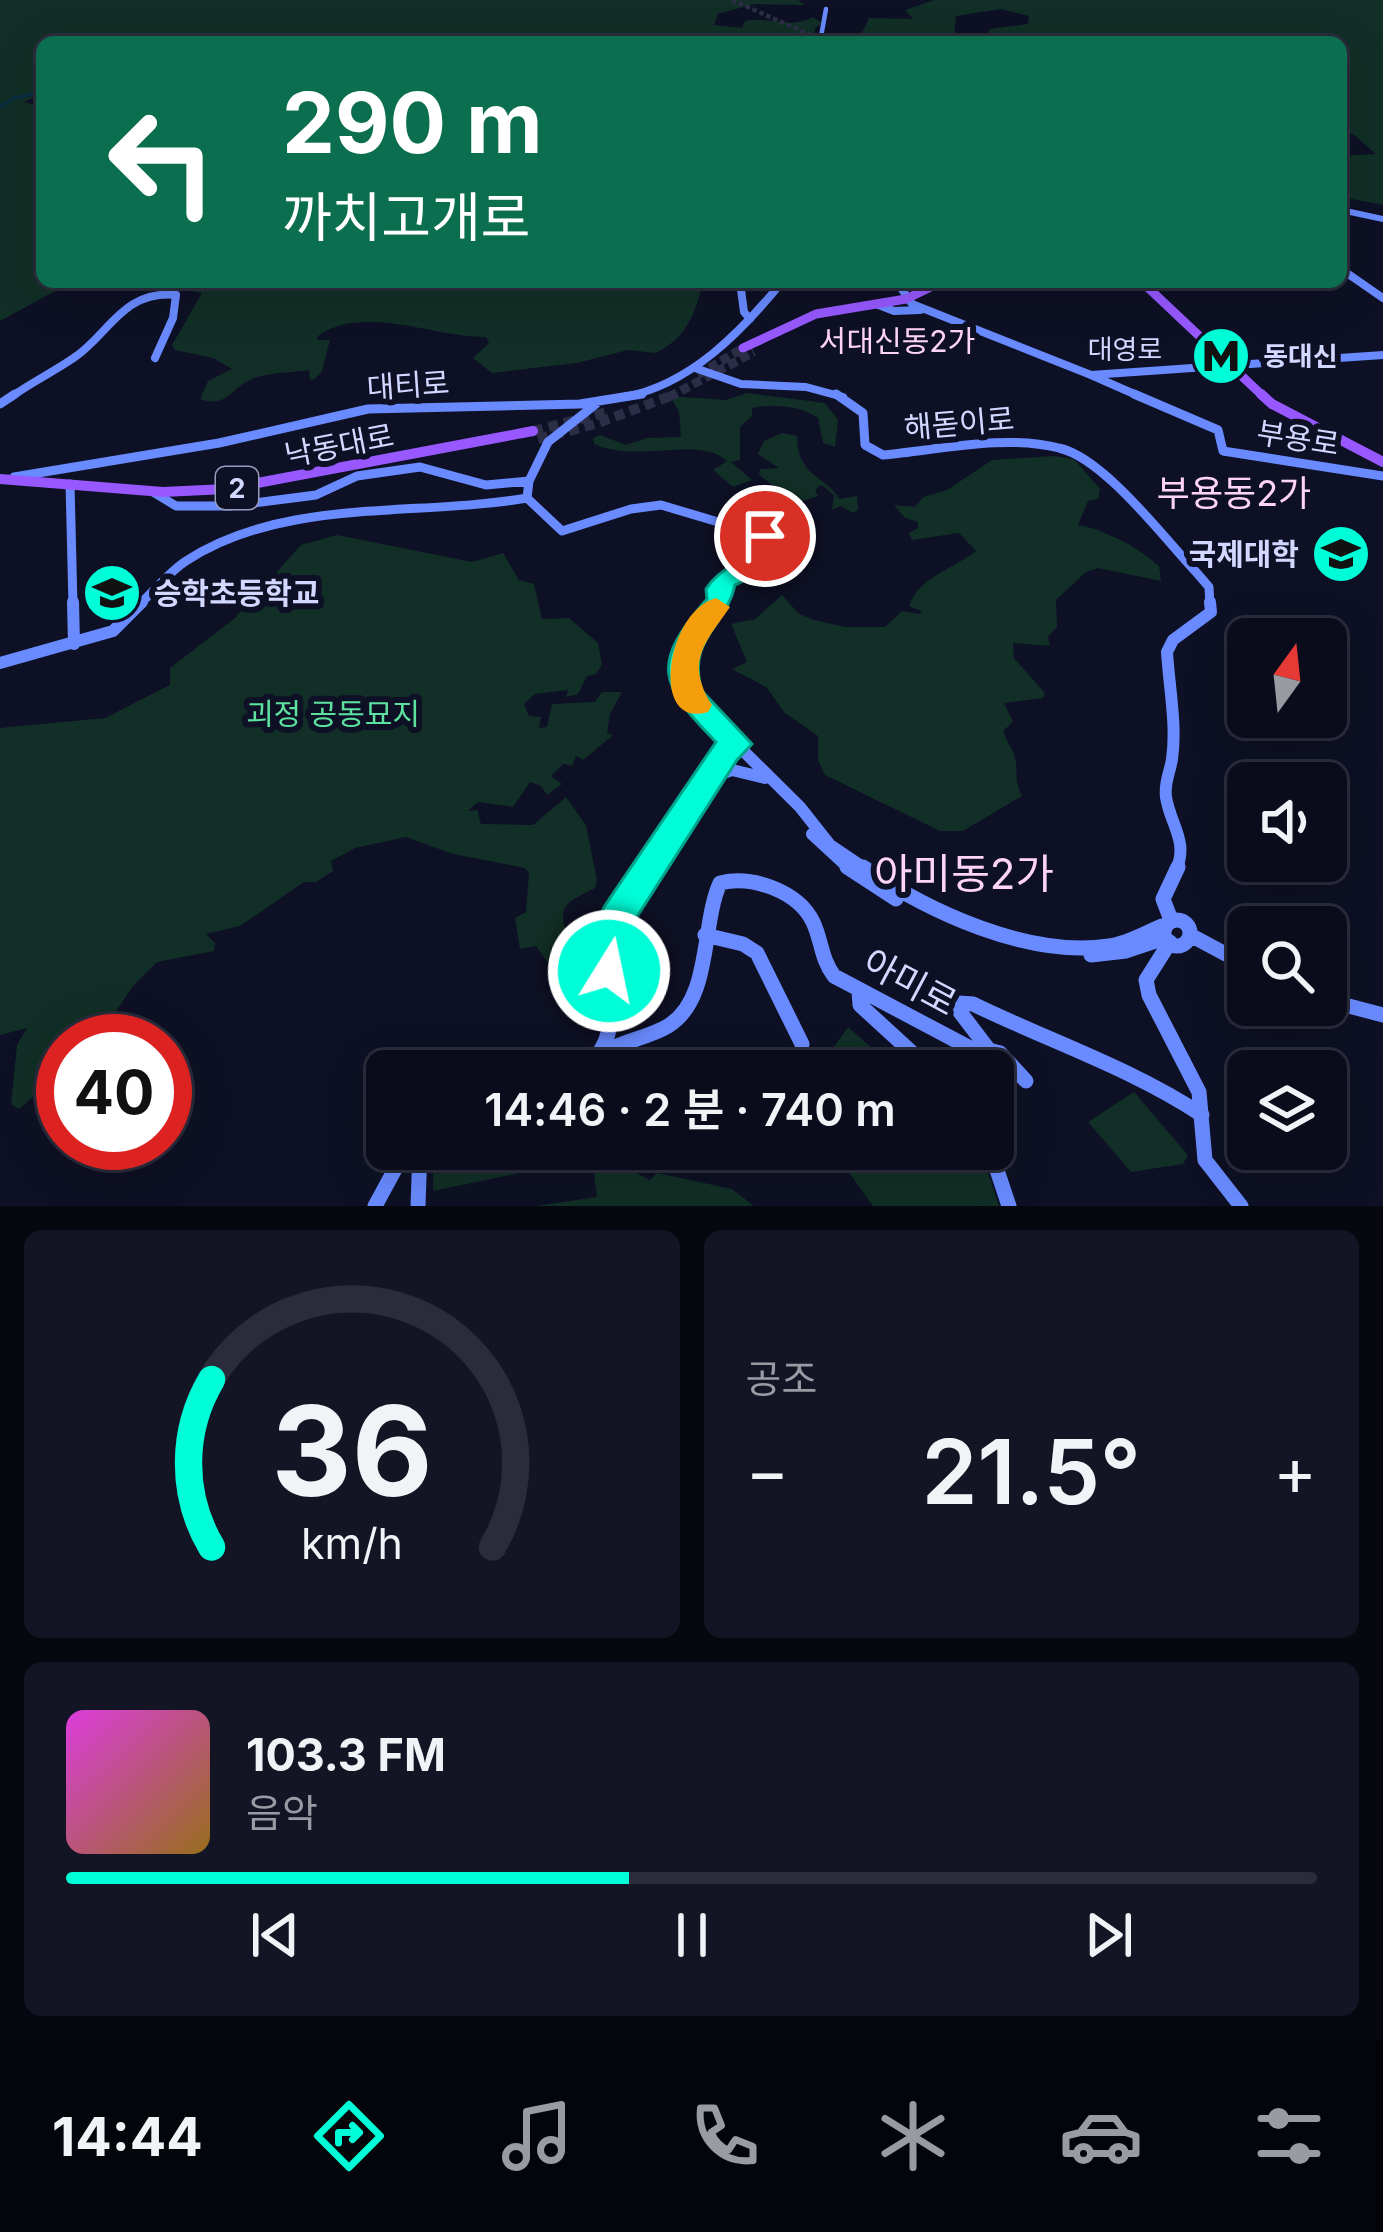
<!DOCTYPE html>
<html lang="ko">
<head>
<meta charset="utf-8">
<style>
	:root { --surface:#0a0c1c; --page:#131525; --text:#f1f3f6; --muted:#999ba3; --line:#2a2c3b; --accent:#00fdd7 }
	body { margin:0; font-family:Inter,"Noto Sans KR",sans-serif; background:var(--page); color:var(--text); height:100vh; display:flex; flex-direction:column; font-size:45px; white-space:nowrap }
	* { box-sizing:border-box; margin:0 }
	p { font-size:39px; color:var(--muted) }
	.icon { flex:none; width:66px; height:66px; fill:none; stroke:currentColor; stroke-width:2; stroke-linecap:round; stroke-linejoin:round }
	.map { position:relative; height:1206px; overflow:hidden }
	.side { display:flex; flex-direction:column; gap:24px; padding:24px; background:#06070f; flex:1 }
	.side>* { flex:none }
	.guide { position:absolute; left:36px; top:36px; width:1311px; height:252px; border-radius:18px; box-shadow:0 12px 48px #0002,0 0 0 3px var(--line); background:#0b6e4f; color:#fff; overflow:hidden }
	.needle { width:78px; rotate:15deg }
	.controls { position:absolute; left:1227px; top:618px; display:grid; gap:24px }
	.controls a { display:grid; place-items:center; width:120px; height:120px; border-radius:18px; background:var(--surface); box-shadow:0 12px 48px #0002,0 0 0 3px var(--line); font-size:60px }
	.speed { position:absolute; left:36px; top:1014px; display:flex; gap:24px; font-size:60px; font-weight:700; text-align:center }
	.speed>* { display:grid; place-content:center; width:156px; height:156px; border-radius:50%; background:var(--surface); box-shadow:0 12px 48px #0002,0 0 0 3px var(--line); line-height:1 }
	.speed .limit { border:18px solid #d22; background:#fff; color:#111 }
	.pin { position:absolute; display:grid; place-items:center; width:102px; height:102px; color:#fff; margin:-51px; border:6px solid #fff; border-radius:50%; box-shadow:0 3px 12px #0007 }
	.me { position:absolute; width:132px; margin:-66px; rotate:10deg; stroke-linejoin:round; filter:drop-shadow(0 0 9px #0008) }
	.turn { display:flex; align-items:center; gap:42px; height:252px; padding:0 48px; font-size:54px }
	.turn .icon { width:156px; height:156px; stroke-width:2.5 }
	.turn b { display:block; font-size:84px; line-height:102px }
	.big { font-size:90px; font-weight:600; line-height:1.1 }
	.side .widget { flex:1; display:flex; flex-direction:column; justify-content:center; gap:18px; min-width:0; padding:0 42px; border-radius:18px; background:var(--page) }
	.side .dial { align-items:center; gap:0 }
	.dial svg { height:312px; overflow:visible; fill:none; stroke:var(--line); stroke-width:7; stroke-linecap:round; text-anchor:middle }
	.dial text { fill:var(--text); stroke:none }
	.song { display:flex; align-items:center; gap:36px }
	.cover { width:144px; height:144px; border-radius:18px; background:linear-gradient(135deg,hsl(300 70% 55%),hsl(40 70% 35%)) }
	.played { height:12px; border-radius:6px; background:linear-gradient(90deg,var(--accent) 45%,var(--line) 45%) }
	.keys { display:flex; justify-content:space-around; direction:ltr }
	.heat { display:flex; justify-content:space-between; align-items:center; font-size:66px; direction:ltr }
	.side .tiles { flex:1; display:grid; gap:24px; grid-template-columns:1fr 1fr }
	.widget:last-child { grid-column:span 2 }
	.trip { position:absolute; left:366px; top:1050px; width:648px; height:120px; border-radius:18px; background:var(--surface); box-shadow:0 12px 48px #0002,0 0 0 3px var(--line); font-weight:600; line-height:120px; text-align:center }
	.menu { display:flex; height:192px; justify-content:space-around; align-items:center; background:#04050b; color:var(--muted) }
	.menu .icon { width:84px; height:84px }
	.menu .selected { color:var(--accent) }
	.menu b { font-size:54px; color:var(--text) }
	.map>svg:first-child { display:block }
	.green { fill:#112f26 }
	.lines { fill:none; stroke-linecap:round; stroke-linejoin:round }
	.stream { stroke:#092c43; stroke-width:3 }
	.secondary-tunnel { stroke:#2b2e46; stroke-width:4.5; stroke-dasharray:4.5 3; stroke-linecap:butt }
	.primary-tunnel-far1 { stroke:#2b2e46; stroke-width:9; stroke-dasharray:9 4.5; stroke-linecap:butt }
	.primary-tunnel { stroke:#2b2e46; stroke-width:10; stroke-dasharray:10 6; stroke-linecap:butt }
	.secondary-far5 { stroke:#698bff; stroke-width:4.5 }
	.secondary-far4 { stroke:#698bff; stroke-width:6 }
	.secondary-far3 { stroke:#698bff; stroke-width:8 }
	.secondary-far2 { stroke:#698bff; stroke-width:9 }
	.secondary-far1 { stroke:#698bff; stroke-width:12 }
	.secondary { stroke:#698bff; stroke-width:15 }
	.primary-far1 { stroke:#9759ff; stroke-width:9 }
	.primary { stroke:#9759ff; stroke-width:10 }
	.route { fill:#00fdd7; stroke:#00a48c; stroke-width:3 }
	.slow { fill:#f59e0b }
	.labels { text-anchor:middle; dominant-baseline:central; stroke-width:12; stroke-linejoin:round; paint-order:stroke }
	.far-street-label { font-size:27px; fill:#d2d8ff; stroke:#0e1025 }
	.far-poi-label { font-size:27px; font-weight:bold; fill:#d2d8ff; stroke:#0e1025; text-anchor:start }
	.shield { fill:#0e1025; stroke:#979cbe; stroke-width:3 }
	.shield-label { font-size:27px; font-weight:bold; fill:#d2d8ff }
	.far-quarter-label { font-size:30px; fill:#ffd4fa; stroke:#0e1025 }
	.street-label { font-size:30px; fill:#d2d8ff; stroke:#0e1025 }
	.poi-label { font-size:30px; font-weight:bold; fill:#d2d8ff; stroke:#0e1025; text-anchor:end }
	.park-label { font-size:30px; fill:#5ce19e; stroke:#0e1025 }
	.quarter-label { font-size:36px; fill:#ffd4fa; stroke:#0e1025 }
	.near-street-label { font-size:36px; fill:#d2d8ff; stroke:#0e1025 }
	.near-quarter-label { font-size:42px; fill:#ffd4fa; stroke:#0e1025 }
</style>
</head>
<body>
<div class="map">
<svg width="1383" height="1206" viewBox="0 0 1383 1206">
	<rect width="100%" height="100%" fill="#0e1025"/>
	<path class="green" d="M0 0H798L805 5 754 4 718 14 714 25 742 28 745 21C771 16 789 30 813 17L822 23 815 28 814 42H582L500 34 480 42H42V93L24 102 42 107V282H126L59 289 0 321Z
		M934 0H1383V205L1341 197V156L1376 154 1353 134 1341 132V42H1001L1003 38 989 33 990 29 1028 24 1029 16 1001 9 956 16 954 36 974 42H828L851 34 869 35 862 33 869 18 913 19 905 10Z
		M140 282H679L681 288 701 290C693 319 684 340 655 353L628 350 577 363 492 373 473 358 489 343 486 337C433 338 365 303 318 336L317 340H330L322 371 315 379 310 380 309 370C291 373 266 372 250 380 230 389 226 409 200 399L208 381 232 369 213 358 175 350 172 345 202 293Z
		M747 393 825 403 838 420 835 447 823 443 818 418C800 405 773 404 752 408V416L740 427V460L731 462 752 480 733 487 713 470 727 461C698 435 638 464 594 444L593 438 600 435 626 445 647 438 681 437 679 412 670 396 726 400Z
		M782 433 797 436C798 477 821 472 840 499L857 496 858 510 853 513 841 506 832 510 834 495 821 485 815 490 818 496 796 503 759 475 760 469 779 468 758 454 764 441Z
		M1053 456 1074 459 1100 489 1098 499 1088 501 1078 525C1105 530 1135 545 1159 566L1161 581 1098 568 1086 572 1056 600 1057 627 1048 636 1050 646 1013 643 1014 658 1045 693 1043 698 1004 703 1013 722 1004 730C1005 742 1012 746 1015 757 1018 772 1014 781 1022 796L963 831H940L825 775 818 760V736L785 713 766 687 732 669 747 662 731 624 755 619 782 595 799 614 814 620 845 627H885L902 611 919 614 922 611 909 606C919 577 953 569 976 551L959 533 912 540 909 533 918 528V522L905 518 894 505 915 507 923 497 947 490 992 460Z
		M337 535 472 562 503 553 519 580 534 584 542 619 569 618 598 643 602 665 596 674 587 676 578 694 566 697 568 690 535 694 524 704 529 716 541 717 539 728 547 727 552 704 595 702 602 692H622L610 714 607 733 613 735 583 760 576 756 572 766 563 764 551 776 562 784 547 795 541 786 530 782 513 807 478 802 468 811 477 810 481 824 533 825 566 797 586 825 597 880 595 888C566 903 556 905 568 938 573 953 575 962 586 972V984L565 988 536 946 520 949 515 918 526 912 529 873 525 868 453 854 406 837 355 848 331 861 333 871 316 882H304L240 926 206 934 215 943 214 951 157 962 133 986 96 1041H63V1071L19 1109 11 1104 17 1045 27 1028 0 1035V728L105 718 170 685V668L235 618 301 545Z
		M848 1027 898 1071H817Z
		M1134 1092 1188 1155 1183 1164 1131 1172 1088 1122Z
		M434 1149H548L563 1164 433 1191Z
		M832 1149H965L987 1170 999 1206H873Z
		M612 1160 650 1180 657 1173 732 1189 754 1206H536L597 1197 594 1173Z"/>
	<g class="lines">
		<path class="stream" d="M0 107 13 98 42 93"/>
		<path class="secondary-tunnel" d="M732 0 826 42"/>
		<path class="primary-tunnel-far1" d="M698 375 743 348
			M669 397 754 352"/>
		<path class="primary-tunnel" d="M533 431 607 412
			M538 439 595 424 676 394"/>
		<path class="secondary-far5" d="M820 42 826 9"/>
		<path class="secondary-far4" d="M1341 210 1383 219"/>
		<path class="secondary-far3" d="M1341 269 1383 298
			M740 282 744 312 750 319
			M897 282 912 304 1091 375 1383 355
			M876 304 894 311 920 310
			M695 368 741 384 806 387 843 397
			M1091 375 1141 397
			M11 397C32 382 55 371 75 357 109 334 123 290 176 295L173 318 155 358
			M624 397C690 385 741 332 782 282"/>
		<path class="secondary-far2" d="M836 394 863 413 865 445 883 455C939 450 1004 434 1059 448 1104 458 1164 538 1196 572L1209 587 1210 605
			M1134 394 1218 430 1223 451 1383 476
			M0 404 15 394
			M14 477 219 443 368 409 580 404 642 394
			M529 481 548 442 596 404
			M70 484 73 605
			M153 492 176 506H230L316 495 357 476 420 467 486 485 529 481 527 498 562 531 631 509 661 505 765 536 778 534 782 541 771 543C765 551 759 563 751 569 731 583 721 578 718 605
			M139 605C154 591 169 572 186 561 283 497 417 517 527 498"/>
		<path class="secondary-far1" d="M73 602 74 644
			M719 602C697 635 675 654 690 698L800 807 830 845 867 870
			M0 663 113 631 142 602
			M711 778 732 770 765 778
			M812 834 851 870
			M643 870 726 752 737 744
			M1176 870C1189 842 1170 824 1166 797 1164 782 1170 773 1172 759 1177 726 1169 686 1167 652L1173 640 1211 612 1210 602"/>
		<path class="secondary" d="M847 867 896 899
			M863 867C929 912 1028 958 1109 946 1127 944 1145 933 1162 926
			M1164 933a13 13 0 1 1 26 0a13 13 0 1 1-26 0Z
			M1171 920 1163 899 1178 867
			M705 935 743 944 757 953 802 1044
			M1192 936 1248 966
			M1170 942 1146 980 1149 995 1199 1092 1205 1160 1241 1206
			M1091 955 1126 951 1165 938
			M859 991 860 1005 932 1071
			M1326 1000 1383 1015
			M989 1050 1000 1053 1026 1081
			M605 1052C625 1040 648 1038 668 1026 712 999 701 925 720 883 752 875 798 891 813 922 822 941 821 959 834 976L970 1048 989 1050 960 1012 959 1003 973 1004C1049 1041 1131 1068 1202 1115
			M585 1071C626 1027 604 1006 607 955 610 922 628 894 645 867
			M990 1149 1009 1206
			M375 1206 406 1149
			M418 1206 420 1149"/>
		<path class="primary-far1" d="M1142 282 1264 397
			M743 348 816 314 906 299 941 282"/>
		<path class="primary" d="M1261 394 1272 404 1383 462
			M0 479 163 492 226 489 533 431"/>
	</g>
	<path class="route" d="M778 526 796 539C775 556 762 574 735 585 726 627 686 639 702 691L752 744 737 760 633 923 622 983 609 988 595 983 590 971 591 940 604 907 716 742C659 684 650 665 707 599L706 589C720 567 743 564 759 542L752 536 756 530Z"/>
	<path class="slow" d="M716 598 730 607C705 643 685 661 712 705L708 712C649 730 666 611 716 598Z"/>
	<defs>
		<symbol id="metro-disc" viewBox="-11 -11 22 22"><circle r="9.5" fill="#00fdd7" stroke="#0e1025"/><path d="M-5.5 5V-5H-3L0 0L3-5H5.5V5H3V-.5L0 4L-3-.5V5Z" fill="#111"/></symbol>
		<symbol id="university-disc" viewBox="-11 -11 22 22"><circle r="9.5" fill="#00fdd7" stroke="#0e1025"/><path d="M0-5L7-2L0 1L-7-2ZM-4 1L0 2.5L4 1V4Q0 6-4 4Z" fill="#111"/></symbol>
		<symbol id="school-disc" viewBox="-11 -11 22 22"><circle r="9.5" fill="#00fdd7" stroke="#0e1025"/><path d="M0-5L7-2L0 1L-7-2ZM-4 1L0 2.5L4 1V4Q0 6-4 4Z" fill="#111"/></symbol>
	</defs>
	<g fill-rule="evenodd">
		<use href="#metro-disc" x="1188" y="323" width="66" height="66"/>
		<use href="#university-disc" x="1308" y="521" width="66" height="66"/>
		<use href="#school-disc" x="79" y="560" width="66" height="66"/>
	</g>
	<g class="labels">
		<g class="far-street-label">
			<text x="1125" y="349">대영로</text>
		</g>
		<g class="far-poi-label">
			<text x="1263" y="356">동대신</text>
		</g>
		<rect class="shield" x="216" y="467" width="42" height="42" rx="9"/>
		<g class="shield-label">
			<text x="237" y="488">2</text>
		</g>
		<g class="far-quarter-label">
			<text x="897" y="341">서대신동2가</text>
		</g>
		<g class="street-label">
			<text transform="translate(408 385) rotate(-4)">대티로</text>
			<text transform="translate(959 423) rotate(-5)">해돋이로</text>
			<text transform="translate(1298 438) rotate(9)">부용로</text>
			<text transform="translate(339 445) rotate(-11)">낙동대로</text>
		</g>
		<g class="poi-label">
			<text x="1299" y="554">국제대학</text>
			<text x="154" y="593" text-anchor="start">승학초등학교</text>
		</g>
		<g class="park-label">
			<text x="333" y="714">괴정 공동묘지</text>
		</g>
		<g class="quarter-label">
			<text x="1234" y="493">부용동2가</text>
		</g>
		<g class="near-street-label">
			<text transform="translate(910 982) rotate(28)">아미로</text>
		</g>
		<g class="near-quarter-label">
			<text x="964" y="873">아미동2가</text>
		</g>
	</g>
</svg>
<div class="controls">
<a><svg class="needle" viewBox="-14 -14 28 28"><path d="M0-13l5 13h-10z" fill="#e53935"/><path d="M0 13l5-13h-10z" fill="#999ba3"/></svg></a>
<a><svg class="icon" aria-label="sound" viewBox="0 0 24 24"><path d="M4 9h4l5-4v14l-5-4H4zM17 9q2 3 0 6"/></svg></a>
<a><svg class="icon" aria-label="search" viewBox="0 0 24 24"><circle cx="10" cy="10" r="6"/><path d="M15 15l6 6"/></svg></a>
<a><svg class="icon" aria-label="layers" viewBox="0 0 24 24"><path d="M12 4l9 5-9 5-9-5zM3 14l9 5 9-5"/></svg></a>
</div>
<div class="speed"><div class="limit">40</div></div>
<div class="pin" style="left:765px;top:536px;background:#d93025"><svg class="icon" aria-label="arrive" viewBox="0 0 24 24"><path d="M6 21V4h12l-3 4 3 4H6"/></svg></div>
<svg class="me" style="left:609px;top:971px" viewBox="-20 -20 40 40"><circle r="17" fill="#00fdd7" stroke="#fff" stroke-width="3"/><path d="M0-11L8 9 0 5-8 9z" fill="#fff"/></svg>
<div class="trip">14:46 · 2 분 · 740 m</div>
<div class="guide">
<div class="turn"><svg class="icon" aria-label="left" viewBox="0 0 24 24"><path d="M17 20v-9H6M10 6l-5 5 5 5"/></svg><div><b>290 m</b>까치고개로</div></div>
</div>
</div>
<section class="side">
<div class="tiles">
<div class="widget dial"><svg viewBox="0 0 100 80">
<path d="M14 69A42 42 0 1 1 86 69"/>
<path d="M14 69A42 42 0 0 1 14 26" stroke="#00fdd7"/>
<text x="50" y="56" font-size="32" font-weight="700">36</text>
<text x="50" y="72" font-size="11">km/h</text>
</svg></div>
<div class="widget"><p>공조</p>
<div class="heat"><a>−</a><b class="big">21.5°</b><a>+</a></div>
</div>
<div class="widget">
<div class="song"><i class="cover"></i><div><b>103.3 FM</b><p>음악</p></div></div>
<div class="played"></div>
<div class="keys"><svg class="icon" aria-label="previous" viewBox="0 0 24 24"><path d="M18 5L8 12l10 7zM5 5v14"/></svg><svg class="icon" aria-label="pause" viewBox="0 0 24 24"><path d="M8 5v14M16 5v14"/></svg><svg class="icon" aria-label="next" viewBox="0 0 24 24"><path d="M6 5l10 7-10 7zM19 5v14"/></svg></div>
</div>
</div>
</section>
<nav class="menu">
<b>14:44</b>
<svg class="icon selected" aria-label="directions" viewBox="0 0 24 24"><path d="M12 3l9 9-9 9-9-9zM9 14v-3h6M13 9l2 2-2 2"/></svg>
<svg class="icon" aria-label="music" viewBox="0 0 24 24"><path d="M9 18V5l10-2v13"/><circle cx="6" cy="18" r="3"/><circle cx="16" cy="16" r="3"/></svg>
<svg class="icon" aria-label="phone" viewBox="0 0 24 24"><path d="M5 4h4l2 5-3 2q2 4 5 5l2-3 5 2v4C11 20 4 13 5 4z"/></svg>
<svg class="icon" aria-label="climate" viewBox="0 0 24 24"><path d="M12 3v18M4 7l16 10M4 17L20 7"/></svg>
<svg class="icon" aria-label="car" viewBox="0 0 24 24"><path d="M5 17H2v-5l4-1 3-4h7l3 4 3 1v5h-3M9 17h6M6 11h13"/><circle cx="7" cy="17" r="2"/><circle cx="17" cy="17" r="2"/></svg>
<svg class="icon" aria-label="filters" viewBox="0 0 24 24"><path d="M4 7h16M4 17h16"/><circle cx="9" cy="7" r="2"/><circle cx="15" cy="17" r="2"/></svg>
</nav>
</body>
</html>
